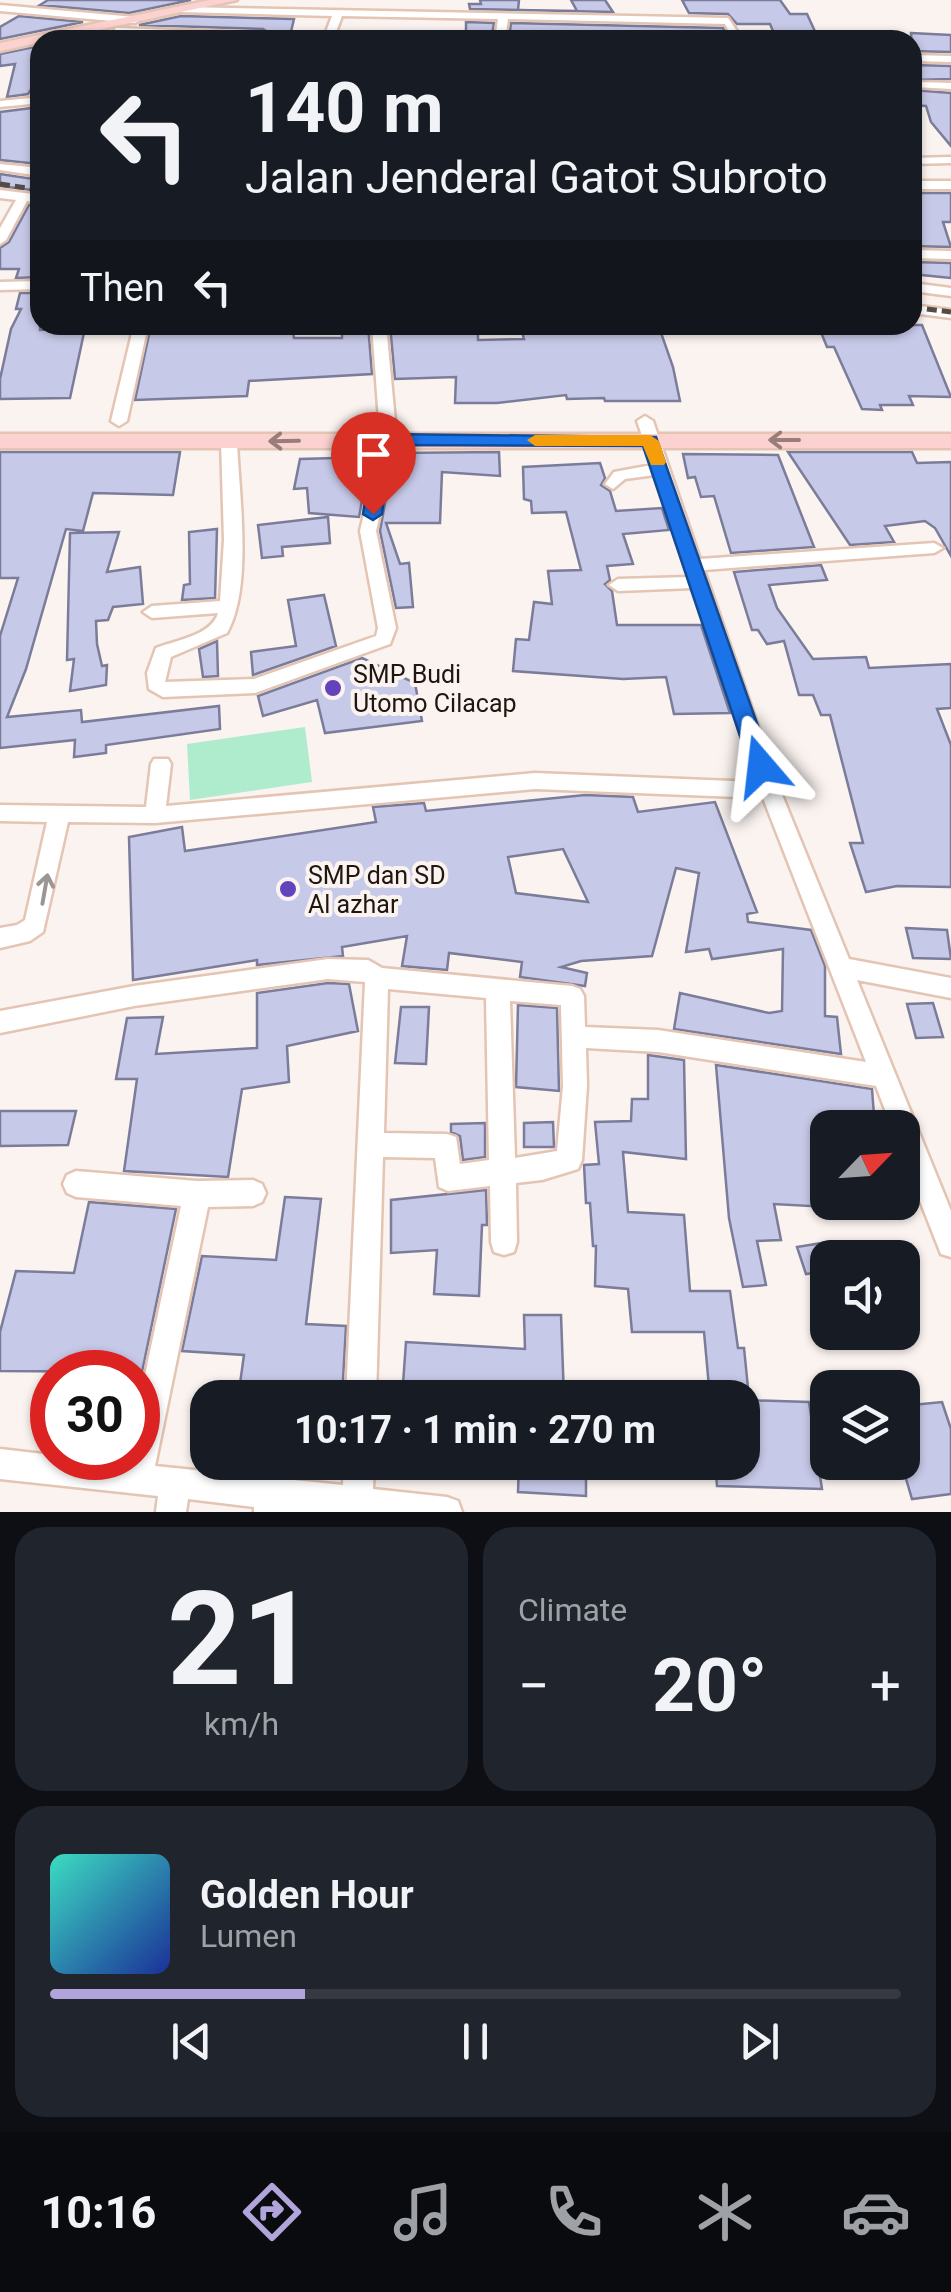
<!DOCTYPE html>
<html lang="en">
<head>
<meta charset="utf-8">
<style>
	:root { --surface:#171b24; --page:#20242c; --text:#f1f3f6; --muted:#9ea1a6; --line:#363941; --accent:#b1a4db }
	body { margin:0; font-family:Roboto,sans-serif; background:var(--page); color:var(--text); height:100vh; display:flex; flex-direction:column; font-size:38px; white-space:nowrap }
	* { box-sizing:border-box; margin:0 }
	p { font-size:32px; color:var(--muted) }
	.icon { flex:none; width:55px; height:55px; fill:none; stroke:currentColor; stroke-width:2; stroke-linecap:round; stroke-linejoin:round }
	.map { position:relative; height:1512px; overflow:hidden }
	.panel { display:flex; flex-direction:column; gap:15px; padding:15px; background:#0d0f14; flex:1 }
	.panel>* { flex:none }
	.top-card { position:absolute; left:30px; top:30px; width:892px; height:305px; border-radius:30px; box-shadow:0 2px 8px #0004; background:#171b24; color:var(--text); overflow:hidden }
	.needle { width:65px; rotate:65deg }
	.controls { position:absolute; left:810px; top:1110px; display:grid; gap:20px }
	.controls a { display:grid; place-items:center; width:110px; height:110px; border-radius:20px; background:var(--surface); box-shadow:0 2px 8px #0004; font-size:50px }
	.speed { position:absolute; left:30px; top:1350px; display:flex; gap:20px; font-size:50px; font-weight:700; text-align:center }
	.speed>* { display:grid; place-content:center; width:130px; height:130px; border-radius:50%; background:var(--surface); box-shadow:0 2px 8px #0004; line-height:1 }
	.speed .limit { border:15px solid #d22; background:#fff; color:#111 }
	.pin { position:absolute; display:grid; place-items:center; width:85px; height:85px; color:#fff; margin:-102px -42px; border-radius:50% 50% 50% 0; rotate:-45deg; box-shadow:0 0 10px #0007 }
	.pin .icon { rotate:45deg }
	.me { position:absolute; width:110px; margin:-55px; rotate:343deg; stroke-linejoin:round; filter:drop-shadow(0 0 8px #0008) }
	.turn { display:flex; align-items:center; gap:35px; height:210px; padding:0 50px; font-size:45px }
	.turn .icon { width:130px; height:130px; stroke-width:2.5 }
	.turn b { display:block; font-size:70px; line-height:85px }
	.then { display:flex; align-items:center; height:95px; padding:0 50px; background:#0003; gap:20px; font-size:38px }
	.big { font-size:75px; font-weight:700; line-height:1.1 }
	.panel .tile { flex:1; display:flex; flex-direction:column; justify-content:center; gap:15px; min-width:0; padding:0 35px; border-radius:30px; background:var(--page) }
	.panel .dial { align-items:center; gap:0 }
	.dial b { font-size:130px; line-height:1 }
	.song { display:flex; align-items:center; gap:30px }
	.cover { width:120px; height:120px; border-radius:15px; background:linear-gradient(135deg,hsl(170 70% 55%),hsl(230 70% 35%)) }
	.played { height:10px; border-radius:5px; background:linear-gradient(90deg,var(--accent) 30%,var(--line) 30%) }
	.keys { display:flex; justify-content:space-around; direction:ltr }
	.heat { display:flex; justify-content:space-between; align-items:center; font-size:55px; direction:ltr }
	.panel .tiles { flex:1; display:grid; gap:15px; grid-template-columns:1fr 1fr }
	.tile:last-child { grid-column:span 2 }
	.trip { position:absolute; left:190px; top:1380px; width:570px; height:100px; border-radius:30px; background:var(--surface); box-shadow:0 2px 8px #0004; font-weight:700; line-height:100px; text-align:center }
	.menu { display:flex; height:160px; justify-content:space-around; align-items:center; background:#090b0e; color:var(--muted) }
	.menu .icon { width:70px; height:70px }
	.menu .active { color:var(--accent) }
	.menu b { font-size:45px; color:var(--text) }
	.map>svg:first-child { display:block }
	.green { fill:#afeccd }
	.building { fill:#c7c9e8; stroke:#7b7c99; stroke-width:2.5; fill-rule:evenodd }
	.lines { fill:none; stroke-linecap:round; stroke-linejoin:round }
	.street-casing { stroke:#e4c4b3; stroke-width:5 }
	.secondary-casing { stroke:#e4c4b3; stroke-width:5 }
	.street { fill:#fff; fill-rule:evenodd }
	.secondary { fill:#fcd2d0; fill-rule:evenodd }
	.rail { stroke:#554b45; stroke-width:5; stroke-dasharray:10 5; stroke-linecap:butt }
	.oneway { stroke:#997d79 }
	.oneway2 { stroke:#9b9693 }
	.route { fill:#1a73e8; stroke:#114b97; stroke-width:2.5 }
	.slow { fill:#f59e0b }
	.poi-dot { fill:#6343bb; stroke:#faf3f0; stroke-width:4 }
	.labels { text-anchor:middle; dominant-baseline:central; stroke-width:8; stroke-linejoin:round; paint-order:stroke }
	.poi-label { font-size:25px; fill:#20150f; stroke:#faf3f0; text-anchor:start }
</style>
</head>
<body>
<div class="map">
<svg width="951" height="1512" viewBox="0 0 951 1512">
	<rect width="100%" height="100%" fill="#faf3f0"/>
	<path class="green" d="M305 727 312 782 190 800 187 744Z"/>
	<path class="building" d="M48 0H191L129 13 40 5Z
		M480 0H519L518 10 577 11 571 0H605L613 12 470 9 469 4H481Z
		M682 0H780L790 14H807L818 38H776L770 24H737L728 14 689 13Z
		M19 16 83 22 0 39V27Z
		M181 16 294 19 289 40H269L272 35 263 29 139 25Z
		M466 22 494 23 491 40H466Z
		M511 23 723 28 729 40 596 37 597 40H509Z
		M911 33 951 35V52L912 51Z
		M39 46 36 82 28 94 7 97 15 64 0 66V54Z
		M912 65 951 66V79L912 80Z
		M912 90 951 93V146L931 122 926 106 912 105Z
		M40 107V164L0 160V112Z
		M0 174 40 180V191L0 186Z
		M912 193H951V222H943L951 247 912 246Z
		M29 205 40 207V277L16 278 19 269H0V248L9 242Z
		M912 262 951 263V278L912 274Z
		M20 293H40V330L85 328 70 398 0 399V379L11 329 21 309H16Z
		M151 325H292L294 338H342V325H368L372 374 249 381 247 396 135 400Z
		M390 325H455L456 331 478 332V340L524 339 520 325H654L659 327 673 367 680 401H605L604 398 567 399 566 395 497 403H455L456 377 395 379Z
		M818 325H922L951 397 909 396 913 405H880L882 410 862 409 834 347H827Z
		M0 452H180L173 495 93 493 83 531 66 529 26 669 7 717 81 710 82 722 219 706 220 729 106 745V753L74 757 75 740 0 748V636L18 578H0Z
		M499 452 500 476 442 472 440 523H386L400 564 409 563 413 607 396 608 380 531 394 453Z
		M788 452H912L917 463 951 462V556L935 528 925 521 885 526 894 542 850 545Z
		M683 454 778 455 814 547 731 553 714 496 701 497 695 477 688 478Z
		M370 457 359 517 309 513 307 488 294 489 300 459Z
		M600 463 605 478 601 485 610 491 616 511 662 508 669 530 623 534 633 564 607 566 610 580 605 584 612 591 617 625H701L730 713 674 714 666 677 623 679 513 671 516 639 529 640 534 602 552 604 548 571 581 570 566 512 532 513 531 501 524 499 523 467Z
		M328 517 330 543 282 547 283 556 262 558 258 525Z
		M217 529 215 598 182 600 184 585 190 584 189 532Z
		M119 532 107 572 140 567 143 604 113 607 108 620 96 621 97 644 102 666 107 665 106 685 70 691 74 659 67 660 70 533Z
		M821 565 827 580 769 585 777 608 813 659 866 657 869 668 951 664V708L937 709 951 745V887L897 886 866 892 850 843H863L830 715H821L813 695H799L784 641 767 644 758 630H752L734 572Z
		M324 595 336 646 253 675 251 652 296 646 288 600Z
		M217 641 218 676 203 677 199 649Z
		M362 658 415 683 422 721 325 733 317 700 263 716 258 696Z
		M585 795 633 797 638 812 715 802 757 912 747 914 748 922 811 930 825 966V1016L837 1017 841 1054 674 1029 680 993 769 1013 782 1011 783 949 712 959 709 949 686 952 699 873 676 868 652 956 581 961 561 967 587 973 585 986 520 977 522 962 449 953 447 970 402 966 407 936 342 947 343 956 257 965V960L133 980 129 837 182 827 185 851 376 822 373 807 424 803 426 811ZM563 849 588 902 516 893 508 857Z
		M906 928 947 930 951 959 913 958Z
		M328 983 349 984 358 1031 287 1046 289 1082 242 1089 228 1177 124 1171 137 1079H116L127 1018 163 1017 156 1054 257 1048V993Z
		M933 1003 943 1037 916 1038 907 1004Z
		M518 1005 557 1008 559 1091 516 1087Z
		M401 1007H429L426 1064 395 1063Z
		M648 1055 684 1060 686 1159 623 1152 628 1212 684 1215 690 1291H730L738 1348H744L749 1398H710L704 1332H632L628 1289 595 1286 596 1246H593L590 1203H586L584 1165 599 1164 595 1122 631 1121 632 1099H648Z
		M716 1065 872 1089 875 1128H818L822 1166H828V1207L774 1204 781 1240 757 1241 766 1285 743 1287 729 1218Z
		M0 1111H76L68 1145 0 1146Z
		M553 1122 554 1147H524V1123Z
		M485 1123V1157L463 1160 460 1136 451 1132V1124Z
		M486 1190 487 1225H482L479 1296 434 1294 437 1250 391 1253V1200Z
		M285 1197 321 1199 306 1324 346 1326 342 1398H238L244 1355 182 1351 202 1256 276 1260Z
		M89 1202 176 1209 142 1372 0 1371V1332L16 1271 74 1273Z
		M828 1242V1271L806 1274 797 1247Z
		M524 1315H561L564 1398H402L406 1342 525 1349Z
		M742 1400 809 1402 822 1489 717 1486 715 1462H742Z
		M942 1402 951 1429V1494L912 1499 902 1465V1406Z
		M519 1462H586V1496L518 1492Z"/>
	<g class="lines">
		<defs>
			<path id="street" d="M0 5 135 17 140 20 135 23 0 11Z
				M182 7 728 18 743 40H733L725 24 508 19 505 40H495L498 19 342 16 333 40H323L332 16 179 12Z
				M116 28 263 33 268 36 263 39 113 33Z
				M912 55 951 56V62L912 61Z
				M919 82 951 83V89L915 87V83Z
				M40 84V103L0 107V101L31 98 35 87Z
				M951 157V163L912 164V158Z
				M0 164 40 168V176L0 170Z
				M912 181H951V189H912Z
				M0 190 40 195V203L27 201 6 240 0 244V228L16 200 0 198Z
				M912 250 951 251V259L912 258Z
				M40 281V289L0 290V282Z
				M912 283 951 288V296L912 291Z
				M912 305 951 310V318L912 313Z
				M134 325H148L127 421 119 426 111 421Z
				M372 325H386L395 421 387 426 379 421Z
				M645 416 653 421 700 559 934 543 943 548 934 553 704 570 780 790 849 959 951 978V998L857 980 951 1211V1257L941 1254 902 1155V1128H892L876 1086 658 1052 586 1048 587 1086 582 1160 578 1169 542 1180 516 1183 517 1242 514 1252 504 1255 494 1252 491 1242 490 1186 448 1191 439 1187 435 1158 383 1157 376 1398H346L365 982 328 979 134 1006 0 1033V1011L134 986 328 959 368 960 382 968 572 986 580 989 584 996 585 1027 658 1030 866 1062 763 798 535 789 155 823 68 822 43 932 30 941 0 948V928L17 925 25 920 47 822 0 821V805L146 807 151 764 154 759H168L171 764 166 806 535 773 757 782 693 588 618 591 609 585 618 579 689 577 655 475 625 479 613 489 605 484 614 472 652 465 637 421ZM388 989 486 998 489 1160 460 1164 456 1137 447 1134 384 1133ZM510 1001 561 1005 563 1086 557 1151 515 1158Z
				M384 435 392 440 387 484 376 531 396 628 390 644 255 693 163 697 149 689 147 673 156 648C177 640 212 635 218 613L152 618 143 612 152 606 220 601 224 540 221 441 229 436 237 441C239 495 253 587 227 633L171 657 165 682 254 679 376 636 378 628 360 531 371 484 376 440Z
				M76 1171 197 1181 253 1180 262 1184 266 1193 262 1202 253 1206 208 1207 155 1466 343 1485 344 1462H374L373 1489 447 1497 458 1501 462 1512H254V1507L188 1499 186 1512H156L158 1496 0 1479V1449L52 1455V1458L126 1462 127 1458H138V1408L181 1206 76 1197 67 1193 63 1184 67 1175Z"/>
			<path id="secondary" d="M210 0H237L0 51V43Z
				M0 434H951V448H0Z"/>
		</defs>
		<use href="#street" class="street-casing"/>
		<use href="#secondary" class="secondary-casing"/>
		<use href="#street" class="street"/>
		<use href="#secondary" class="secondary"/>
		<path class="rail" d="M0 184 40 190
			M912 307 951 312"/>
	</g>
	<defs><path id="oneway-shaft" d="M-6 0H5M1.5-3L5.5 0L1.5 3" fill="none" stroke-width="1.6" stroke-linecap="round" stroke-linejoin="round" transform="scale(2.5)"/></defs>
	<g class="oneway">
		<use href="#oneway-shaft" transform="translate(784 440) rotate(180)"/>
		<use href="#oneway-shaft" transform="translate(284 441) rotate(179)"/>
	</g>
	<use class="oneway2" href="#oneway-shaft" transform="translate(45 889) rotate(-80)"/>
	<path class="route" d="M384 434 656 437 772 766 769 772 761 774 750 766 643 446 392 445 382 514 373 520 363 514 375 440Z"/>
	<path class="slow" d="M650 435 659 441 666 462 664 465H651L643 446H535L527 440 535 435Z"/>
	<g class="poi-dot">
		<circle cx="333" cy="688" r="10"/>
		<circle cx="288" cy="889" r="10"/>
	</g>
	<g class="labels">
		<g class="poi-label">
			<text x="353" y="674">SMP Budi<tspan x="353" dy="29">Utomo Cilacap</tspan></text>
			<text x="308" y="875">SMP dan SD<tspan x="308" dy="29">Al azhar</tspan></text>
		</g>
	</g>
</svg>
<div class="controls">
<a><svg class="needle" viewBox="-14 -14 28 28"><path d="M0-13l5 13h-10z" fill="#e53935"/><path d="M0 13l5-13h-10z" fill="#9ea1a6"/></svg></a>
<a><svg class="icon" aria-label="sound" viewBox="0 0 24 24"><path d="M4 9h4l5-4v14l-5-4H4zM17 9q2 3 0 6"/></svg></a>
<a><svg class="icon" aria-label="layers" viewBox="0 0 24 24"><path d="M12 4l9 5-9 5-9-5zM3 14l9 5 9-5"/></svg></a>
</div>
<div class="speed"><div class="limit">30</div></div>
<div class="pin" style="left:373px;top:514px;background:#d93025"><svg class="icon" aria-label="arrive" viewBox="0 0 24 24"><path d="M6 21V4h12l-3 4 3 4H6"/></svg></div>
<svg class="me" style="left:761px;top:766px" viewBox="-20 -20 40 40"><path d="M0-17L14 15 0 8-14 15z" fill="#1a73e8" stroke="#fff" stroke-width="4"/></svg>
<div class="trip">10:17 · 1 min · 270 m</div>
<div class="top-card">
<div class="turn"><svg class="icon" aria-label="left" viewBox="0 0 24 24"><path d="M17 20v-9H6M10 6l-5 5 5 5"/></svg><div><b>140 m</b>Jalan Jenderal Gatot Subroto</div></div>
<div class="then">Then<svg class="icon" aria-label="left" viewBox="0 0 24 24"><path d="M17 20v-9H6M10 6l-5 5 5 5"/></svg></div>
</div>
</div>
<section class="panel">
<div class="tiles">
<div class="tile dial"><b>21</b><p>km/h</p></div>
<div class="tile"><p>Climate</p>
<div class="heat"><a>−</a><b class="big">20°</b><a>+</a></div>
</div>
<div class="tile">
<div class="song"><i class="cover"></i><div><b>Golden Hour</b><p>Lumen</p></div></div>
<div class="played"></div>
<div class="keys"><svg class="icon" aria-label="previous" viewBox="0 0 24 24"><path d="M18 5L8 12l10 7zM5 5v14"/></svg><svg class="icon" aria-label="pause" viewBox="0 0 24 24"><path d="M8 5v14M16 5v14"/></svg><svg class="icon" aria-label="next" viewBox="0 0 24 24"><path d="M6 5l10 7-10 7zM19 5v14"/></svg></div>
</div>
</div>
</section>
<nav class="menu">
<b>10:16</b>
<svg class="icon active" aria-label="directions" viewBox="0 0 24 24"><path d="M12 3l9 9-9 9-9-9zM9 14v-3h6M13 9l2 2-2 2"/></svg>
<svg class="icon" aria-label="music" viewBox="0 0 24 24"><path d="M9 18V5l10-2v13"/><circle cx="6" cy="18" r="3"/><circle cx="16" cy="16" r="3"/></svg>
<svg class="icon" aria-label="phone" viewBox="0 0 24 24"><path d="M5 4h4l2 5-3 2q2 4 5 5l2-3 5 2v4C11 20 4 13 5 4z"/></svg>
<svg class="icon" aria-label="climate" viewBox="0 0 24 24"><path d="M12 3v18M4 7l16 10M4 17L20 7"/></svg>
<svg class="icon" aria-label="car" viewBox="0 0 24 24"><path d="M5 17H2v-5l4-1 3-4h7l3 4 3 1v5h-3M9 17h6M6 11h13"/><circle cx="7" cy="17" r="2"/><circle cx="17" cy="17" r="2"/></svg>
</nav>
</body>
</html>
